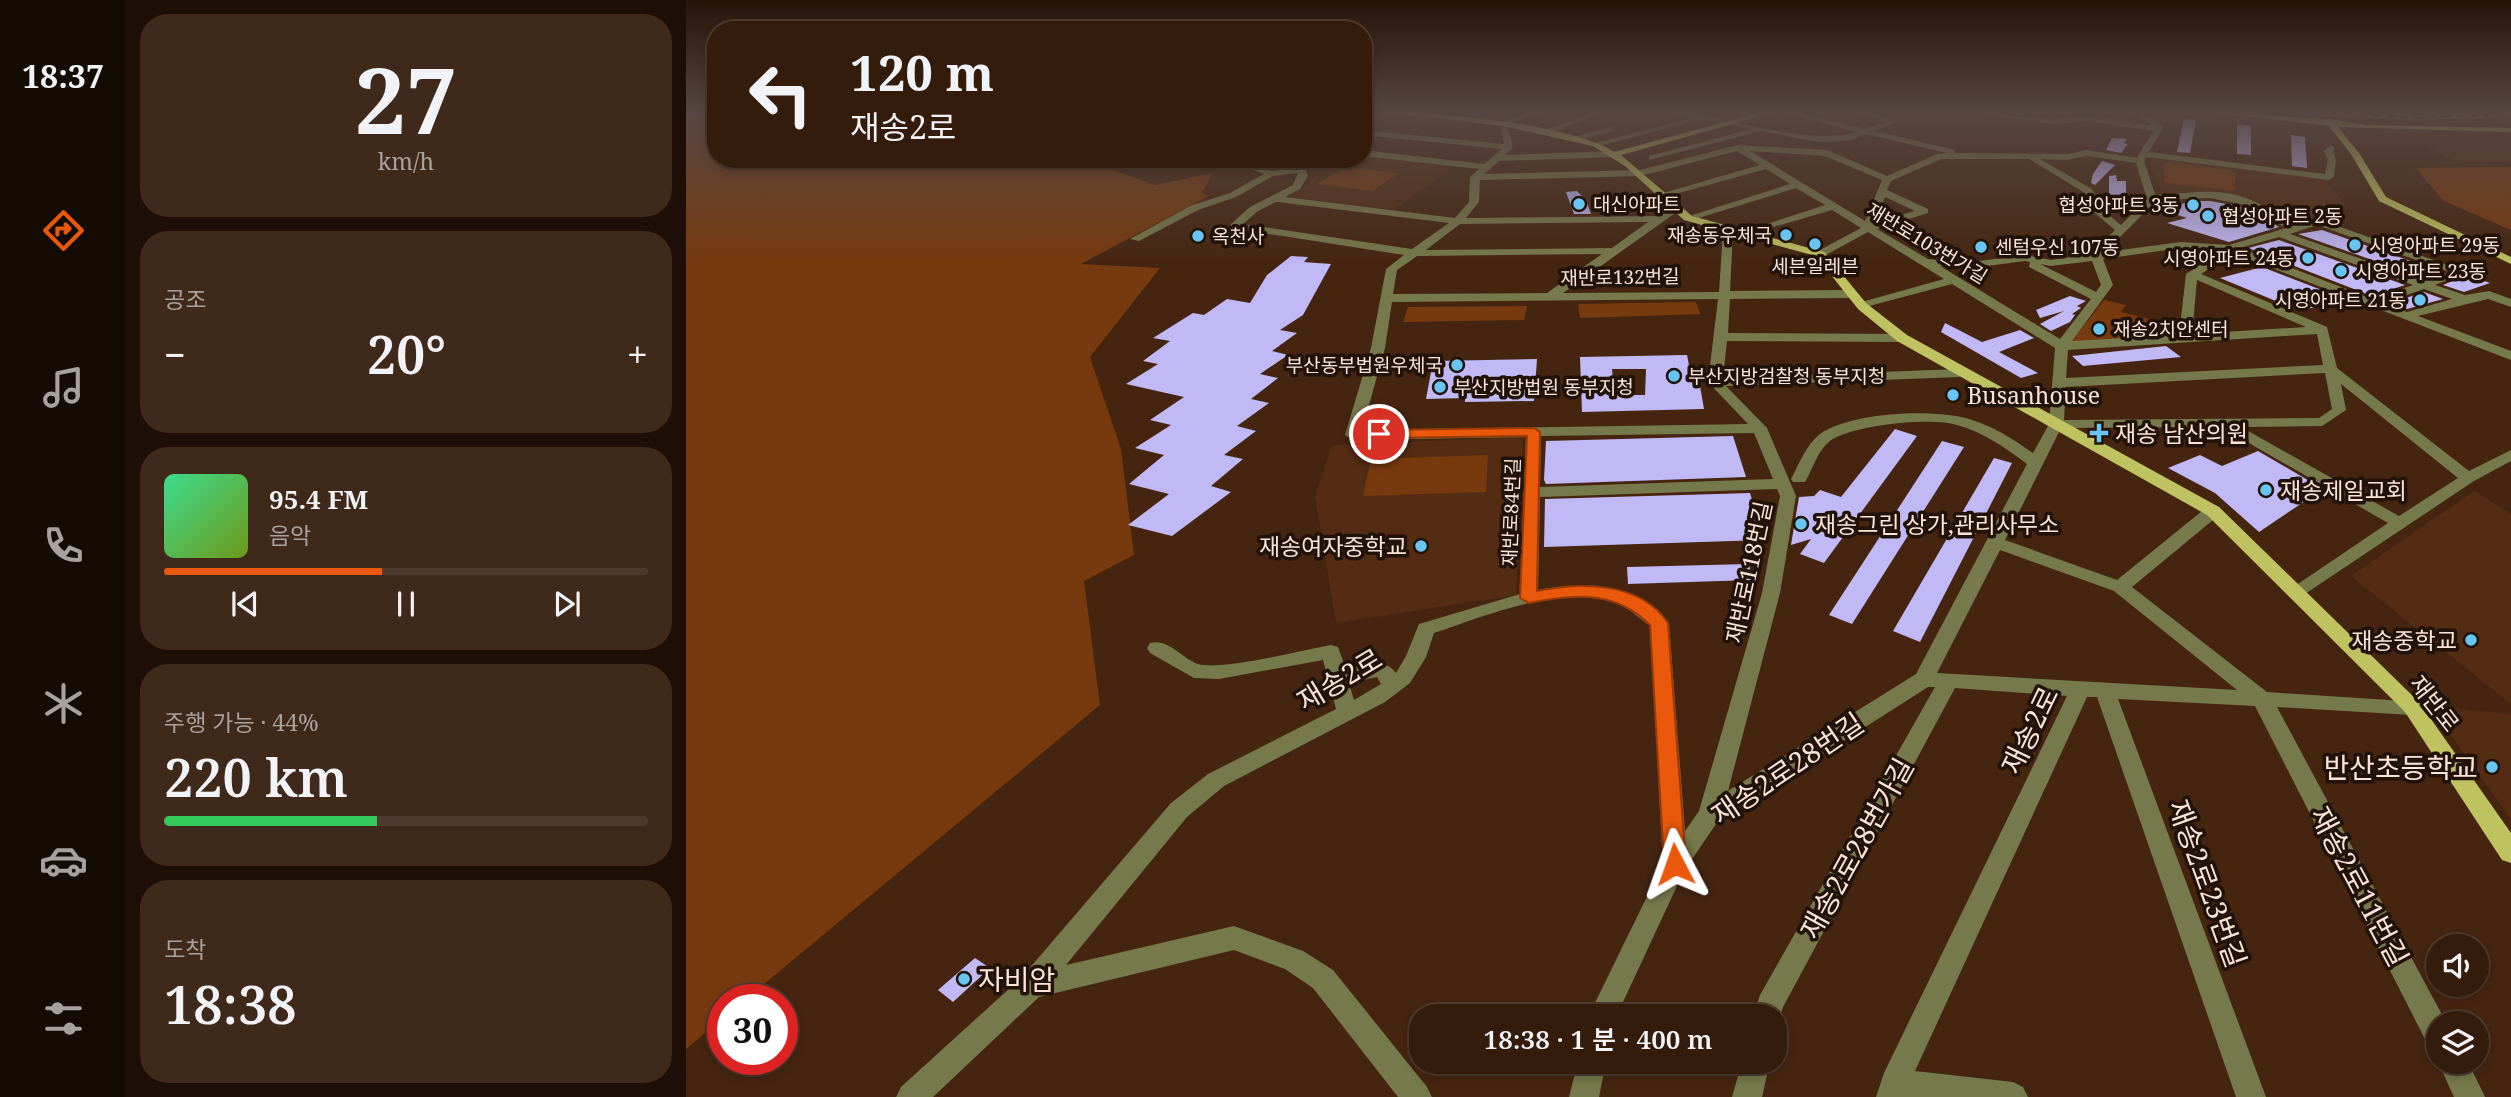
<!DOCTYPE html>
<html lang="ko">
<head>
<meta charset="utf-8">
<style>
	:root { --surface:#341c0c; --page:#3f291a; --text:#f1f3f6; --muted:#a9a19d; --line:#4e3a2d; --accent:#ea580c }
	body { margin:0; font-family:"Noto Serif","Noto Sans KR",serif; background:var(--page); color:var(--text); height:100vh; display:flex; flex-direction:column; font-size:26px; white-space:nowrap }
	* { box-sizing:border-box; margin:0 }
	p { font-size:23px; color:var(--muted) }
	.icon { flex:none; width:38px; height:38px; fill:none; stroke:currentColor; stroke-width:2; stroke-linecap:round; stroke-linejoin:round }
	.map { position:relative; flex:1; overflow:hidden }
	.panel { display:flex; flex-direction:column; gap:14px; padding:14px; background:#1d0f07; width:560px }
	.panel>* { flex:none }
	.guide { position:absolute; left:21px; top:21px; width:665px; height:147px; border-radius:28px; box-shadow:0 4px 10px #0003,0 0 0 2px var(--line); background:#341c0c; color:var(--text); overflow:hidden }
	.controls { position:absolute; left:1740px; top:934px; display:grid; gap:14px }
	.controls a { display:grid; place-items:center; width:63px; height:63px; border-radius:50%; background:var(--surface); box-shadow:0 4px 10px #0003,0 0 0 2px var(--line); font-size:35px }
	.speed { position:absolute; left:21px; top:984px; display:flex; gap:14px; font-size:35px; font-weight:700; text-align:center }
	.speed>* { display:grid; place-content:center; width:91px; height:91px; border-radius:50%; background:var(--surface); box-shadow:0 4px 10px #0003,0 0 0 2px var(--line); line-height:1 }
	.speed .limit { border:10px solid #d22; background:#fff; color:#111 }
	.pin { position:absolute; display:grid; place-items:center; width:60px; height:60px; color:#fff; margin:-30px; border:4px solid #fff; border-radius:50%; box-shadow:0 2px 7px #0007 }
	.me { position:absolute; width:77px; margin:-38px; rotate:356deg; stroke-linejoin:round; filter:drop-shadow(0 0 5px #0008) }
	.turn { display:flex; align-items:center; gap:24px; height:147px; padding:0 28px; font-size:32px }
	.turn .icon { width:91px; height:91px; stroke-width:2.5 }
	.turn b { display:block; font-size:49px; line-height:60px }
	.big { font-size:52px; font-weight:600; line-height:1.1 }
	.panel .tile { flex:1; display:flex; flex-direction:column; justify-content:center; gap:10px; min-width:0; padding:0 24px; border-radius:28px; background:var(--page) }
	.panel .dial { align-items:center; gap:0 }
	.dial b { font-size:91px; line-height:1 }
	.song { display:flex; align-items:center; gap:21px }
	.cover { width:84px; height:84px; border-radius:10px; background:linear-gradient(135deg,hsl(150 70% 55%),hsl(80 70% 35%)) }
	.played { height:7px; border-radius:4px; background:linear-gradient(90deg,var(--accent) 45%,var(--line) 45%) }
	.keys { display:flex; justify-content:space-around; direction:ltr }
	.heat { display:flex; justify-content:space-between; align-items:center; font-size:38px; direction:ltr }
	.charge { height:10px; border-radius:5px; background:linear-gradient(90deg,#34c759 44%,var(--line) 0) }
	.trip { position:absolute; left:723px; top:1004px; width:378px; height:70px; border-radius:28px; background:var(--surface); box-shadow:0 4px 10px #0003,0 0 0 2px var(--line); font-weight:600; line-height:70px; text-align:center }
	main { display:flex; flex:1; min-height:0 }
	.menu { display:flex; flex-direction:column; width:126px; justify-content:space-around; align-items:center; background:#150b05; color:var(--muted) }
	.menu .icon { width:49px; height:49px }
	.menu .active { color:var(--accent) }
	.menu b { font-size:32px; color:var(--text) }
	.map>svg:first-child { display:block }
	.built { fill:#542c13 }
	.green { fill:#773a0e }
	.building { fill:#c1b8f6; fill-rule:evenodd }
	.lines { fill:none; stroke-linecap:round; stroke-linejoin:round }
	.minor-tunnel { stroke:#60422e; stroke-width:9; stroke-dasharray:9 4.5; stroke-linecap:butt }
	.minor { fill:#76794b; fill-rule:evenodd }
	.major { fill:#bec260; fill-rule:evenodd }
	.rail-casing { stroke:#ab9080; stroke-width:4.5 }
	.rail { stroke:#21120a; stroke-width:2.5; stroke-dasharray:7; stroke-linecap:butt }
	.route { fill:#ea580c; stroke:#983908; stroke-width:2 }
	.poi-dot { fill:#68c4f0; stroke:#21120a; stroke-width:2.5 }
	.labels { text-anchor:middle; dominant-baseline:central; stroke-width:7; stroke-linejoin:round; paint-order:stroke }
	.far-poi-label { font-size:19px; fill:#fae4d7; stroke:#21120a; text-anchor:start }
	.far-street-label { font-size:19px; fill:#fae4d7; stroke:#21120a }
	.poi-label { font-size:23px; fill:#fae4d7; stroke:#21120a; text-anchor:start }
	.street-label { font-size:23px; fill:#fae4d7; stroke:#21120a }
	.near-street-label { font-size:28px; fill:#fae4d7; stroke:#21120a }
	.near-poi-label { font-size:28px; fill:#fae4d7; stroke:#21120a; text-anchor:end }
</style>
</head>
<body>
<main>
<nav class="menu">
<b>18:37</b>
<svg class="icon active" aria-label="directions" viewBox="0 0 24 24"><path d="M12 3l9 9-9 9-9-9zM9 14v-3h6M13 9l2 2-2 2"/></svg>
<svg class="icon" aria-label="music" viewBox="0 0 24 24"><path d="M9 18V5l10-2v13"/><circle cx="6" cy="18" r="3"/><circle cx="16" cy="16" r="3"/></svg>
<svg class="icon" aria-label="phone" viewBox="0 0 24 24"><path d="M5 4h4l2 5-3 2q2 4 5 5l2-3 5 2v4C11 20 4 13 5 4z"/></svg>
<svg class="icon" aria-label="climate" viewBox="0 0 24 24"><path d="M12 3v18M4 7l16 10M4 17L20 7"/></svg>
<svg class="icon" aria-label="car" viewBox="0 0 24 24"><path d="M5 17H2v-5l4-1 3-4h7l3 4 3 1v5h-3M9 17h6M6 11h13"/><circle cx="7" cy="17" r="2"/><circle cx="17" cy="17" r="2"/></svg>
<svg class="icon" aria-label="filters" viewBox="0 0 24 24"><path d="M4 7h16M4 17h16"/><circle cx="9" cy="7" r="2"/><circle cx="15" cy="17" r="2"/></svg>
</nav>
<section class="panel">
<div class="tile dial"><b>27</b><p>km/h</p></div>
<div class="tile"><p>공조</p>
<div class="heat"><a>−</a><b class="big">20°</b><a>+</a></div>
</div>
<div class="tile">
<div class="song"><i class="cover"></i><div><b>95.4 FM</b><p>음악</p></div></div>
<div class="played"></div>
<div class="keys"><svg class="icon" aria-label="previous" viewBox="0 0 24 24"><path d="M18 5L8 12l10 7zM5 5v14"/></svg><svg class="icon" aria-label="pause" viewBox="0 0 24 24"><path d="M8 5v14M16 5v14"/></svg><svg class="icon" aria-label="next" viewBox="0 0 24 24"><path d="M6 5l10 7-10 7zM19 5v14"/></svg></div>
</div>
<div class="tile"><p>주행 가능 · 44%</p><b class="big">220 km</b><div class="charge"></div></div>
<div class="tile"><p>도착</p><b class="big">18:38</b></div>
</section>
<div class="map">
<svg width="1825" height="1097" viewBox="0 0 1825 1097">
	<rect width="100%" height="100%" fill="#452510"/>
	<path class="built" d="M1716 133 1793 137 1825 134V162H1770Z
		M677 156 768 166 708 210 602 197 624 183 622 159H677Z
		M1465 158 1636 178 1660 204 1609 223 1582 206 1564 199 1530 193 1478 196 1463 162Z
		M837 437 830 595 650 623 629 497 646 445Z
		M1788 491 1825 514V704L1665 576Z
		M1744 706 1825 714V819Z"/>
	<path class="green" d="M0 112H30V159H397L469 185 527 173 516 193 522 196 395 264 474 268 404 357 435 449 448 555 398 581 414 705 60 999H37V1018L0 1049Z
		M1477 162 1543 170 1550 174 1548 191 1479 183Z
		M659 167 713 173 686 191 631 184Z
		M1825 167V230L1758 201 1729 168Z
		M1418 300 1440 305 1435 312 1495 327 1494 336 1384 343Z
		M1010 302 1014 314 894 318 892 304Z
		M841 306 838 320 717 322 722 307Z
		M802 455 800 492 677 496 685 459Z"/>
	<path class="building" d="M1498 119 1510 120 1504 153 1491 152Z
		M1551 124 1565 126V155L1551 154Z
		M1605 135 1619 137 1621 168 1606 166Z
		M1426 138 1441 139 1438 143 1442 144 1435 153 1420 150Z
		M1416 161 1429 165 1409 185 1405 183 1407 174Z
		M1430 175 1431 181H1440V200H1436L1435 210 1423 208V176Z
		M891 191 900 200 905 214H888L880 192Z
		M1508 201H1524L1558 207 1593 227 1543 242 1481 223 1501 218 1474 209Z
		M1636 230 1756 272 1738 278 1612 234Z
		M1593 240 1719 285 1686 296 1562 248Z
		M605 256 622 257 618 262 645 264 617 315 594 330 611 333 586 351 602 355 574 374 592 378 565 399 583 403 551 426 570 431 538 455 557 459 525 486 545 492 486 536 442 525 483 494 443 484 478 455 449 448 485 425 464 420 498 397 440 384 472 364 457 361 484 341 467 338 507 313 518 315 541 299 564 303 581 275Z
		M1576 267 1659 299 1614 311 1534 278Z
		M1781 275 1804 283 1778 292 1757 285Z
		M1738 292 1757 299 1721 309 1705 303Z
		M1384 296 1400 301 1391 306 1395 308 1386 314 1389 315 1384 322 1365 331 1354 324 1378 311 1354 318 1350 310Z
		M1259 323 1296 342 1334 330 1348 338 1313 352 1352 373 1335 378 1255 332Z
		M1480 346 1495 357 1397 366 1386 356Z
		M1001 355 1007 386H1014L1018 409 896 412 894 357ZM926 369H960L959 395H928Z
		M851 359 848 401 779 402V398L740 399 747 361Z
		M1209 429 1231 436 1138 563 1114 554 1125 539 1105 545 1113 497 1128 496 1134 490 1155 497Z
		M1047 436 1060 477 860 484 858 480 860 441Z
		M1256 441 1278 447 1166 624 1143 615Z
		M1572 451 1637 489 1573 532 1529 493 1482 468 1514 455 1536 466Z
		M1308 458 1326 463 1234 642 1207 631Z
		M1064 493 1078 540 858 547 859 499Z
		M1063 564 1066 580 942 584 941 567Z
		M289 958 304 968 267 1002 252 990Z"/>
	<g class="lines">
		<path class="minor-tunnel" d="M1798 113 1815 118"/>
		<path class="minor" d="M845 112H856L821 125 827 147 819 155 930 151 934 154 930 157 813 161 798 174 954 170 1052 145 1141 150 1201 176 1251 154 1261 153 1180 134 1161 141 1131 142 1075 131 963 160V156L1066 129 1015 119 910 147 906 144 1007 118 987 112H1003C1047 120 1130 146 1171 132L1095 112H1109L1179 129 1199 122 1171 112H1183L1211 122 1189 131 1269 150V153L1381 154 1401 150 1451 158 1467 131 1402 121 1366 124 1285 112 1366 120 1402 116 1468 126 1445 112H1455L1478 126 1463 152 1639 174 1642 160 1638 151 1645 145 1649 148 1647 151 1650 160 1648 177 1643 180 1461 157 1458 161 1469 194C1489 195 1509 191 1529 192 1560 193 1585 209 1609 225L1635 220 1781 272 1749 285 1779 295 1803 291 1825 299V307L1802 299 1732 316 1825 351V360L1547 253 1515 274 1641 327 1651 368 1783 471 1825 450V461L1788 481 1616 596H1602L1600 592 1702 523 1535 427 1375 428 1319 540 1431 580 1521 507H1533L1535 511 1533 515 1446 587 1581 692 1733 702 1736 707 1733 712 1726 715 1591 707 1761 1024H1752V1049L1742 1045 1569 706 1432 699 1580 1097H1550L1411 697H1401L1229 1071 1327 1082 1337 1087 1342 1097H1190L1198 1073 1381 696 1269 688 1097 1007 1091 1027 1088 1028V1017H1067L1074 995 1249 687H1242L1032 821 998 871 930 1017H902L977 864 964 626C956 620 949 614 942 609 887 578 802 615 748 633L740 657 724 683 699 702 538 786 501 817 380 965 548 926 617 951 647 970 741 1087 746 1097H712L627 988 599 969 548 950 353 997 247 1097H210L215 1087 336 977 485 803 522 774 650 709 637 660 533 679 508 678 464 653 461 648 464 643C483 638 495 658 512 664 535 671 617 650 645 645L652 647 660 669C678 665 697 656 710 673L720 656 733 624 834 594 840 437 667 440 659 435 685 348 700 269 718 255 545 228V224L564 207 607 185 612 173 587 176 550 197 512 210 453 241 444 239 504 206 544 193 578 174 554 165V159H563L562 162 586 171 611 168V160H617L622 176 614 189 599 197 769 218 783 202 784 177 793 169 677 156V150L798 164 816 149 677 135V130L818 144 814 122ZM1051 151 1074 165 970 195 975 198 1080 169 1104 184 997 218 1006 220 1110 188 1139 205 1053 233V237L1146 210 1175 228 1130 252V256H1138L1182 232 1258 279 1172 303V309L1266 284 1369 348 1363 424 1347 453C1328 440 1309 427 1286 420 1250 408 1166 412 1134 434 1120 445 1113 464 1105 479L1107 482H1119C1127 469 1131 451 1144 441 1166 425 1245 417 1271 425 1297 432 1320 448 1341 464L1230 674 1042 791 1094 593 1110 496 1081 428 1040 386 1273 377 1280 373 1273 369 1037 378 1041 341 1216 342 1222 338 1216 334 1042 333 1044 299 1165 298 1171 294 1165 290 1044 291 1047 231 1042 228 1037 231 1033 292 877 293 992 211V207H984L971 216 780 218 793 202 794 180 954 176ZM1064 151 1139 156 1196 180 1179 221ZM1401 156 1450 163 1461 199 1435 225 1406 201 1410 197 1406 189 1354 159 1381 160ZM1255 159H1343L1399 193 1397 203 1429 230 1405 254 1365 260 1339 255 1278 263 1242 259 1191 229 1242 213V209L1201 190 1205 181ZM1199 197 1229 211 1189 222ZM1524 198 1559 205 1600 228 1543 245 1495 242 1419 252 1471 200ZM590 202H592L763 223 726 249 557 224 572 211ZM962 222 926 248 740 250 774 224ZM1631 225 1764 272 1738 281 1604 234ZM1593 237 1727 285 1686 299 1554 248ZM1495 248 1536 251 1500 274 1493 335 1386 341 1427 285 1417 259ZM916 254 861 293 707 294 711 270 731 256ZM1339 261 1344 262 1343 267 1405 299 1374 339 1254 266 1278 269ZM1406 261 1415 285 1410 292 1354 264 1365 266ZM1511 280 1620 327 1506 334ZM1738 289 1766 299 1721 312 1697 303ZM1032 299 1022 382 1062 424 676 430 699 348 706 302ZM1631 334 1637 365 1380 378 1382 350ZM1639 373 1646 409 1633 418 1378 420 1380 387ZM1655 384 1772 478 1713 516 1555 427 1636 426 1660 410ZM1068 433 1087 479 854 487 855 436ZM1091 489 1094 496 1076 593 1013 811 999 831 983 623C959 586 891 581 852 590L854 497ZM1314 550 1428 591 1551 690 1251 673ZM691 677 695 684 668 700 663 683Z
			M906 112H917L862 134 855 132Z
			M1647 112H1807L1741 117Z
			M925 127 928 131 888 141 884 138Z
			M892 1062H920L913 1097H883Z
			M1056 1062H1084L1076 1097H1046Z
			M1752 1062H1782L1799 1097H1768Z"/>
		<path class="major" d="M696 112C751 111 884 124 928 152L1076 112H1089L935 155 1006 216 1138 252 1180 303 1221 335 1533 507 1733 702 1825 833V863L1816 860 1719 712 1521 515 1211 341 1172 309 1130 256 998 220 939 166 907 146 817 126Z
			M1524 112 1643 119 1680 125 1825 128V132L1652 127 1673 153 1700 197 1825 257V264L1693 201 1665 154 1643 126Z"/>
		<defs>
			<path id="rail" d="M1617 112 1729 118 1825 114"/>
		</defs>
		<use href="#rail" class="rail-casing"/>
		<use href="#rail" class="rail"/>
	</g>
	<linearGradient id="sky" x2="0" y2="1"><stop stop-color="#261409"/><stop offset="0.42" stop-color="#564642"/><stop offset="1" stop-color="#564642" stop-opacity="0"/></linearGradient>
	<rect width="1825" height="265" fill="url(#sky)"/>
	<path class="route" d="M848 428 854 432 851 591C894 582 954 581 982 623L1000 864 997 871 989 873 981 871 978 864 964 625C929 590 888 594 843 603L834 598 841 436 693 438 686 434 693 430Z"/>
	<g class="poi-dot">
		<circle cx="893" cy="204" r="7"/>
		<circle cx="1507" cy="205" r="7"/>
		<circle cx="1522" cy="216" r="7"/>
		<circle cx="1100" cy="235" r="7"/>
		<circle cx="512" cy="236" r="7"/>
		<circle cx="1129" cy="244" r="7"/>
		<circle cx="1669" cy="245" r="7"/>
		<circle cx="1295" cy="247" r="7"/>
		<circle cx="1622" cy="258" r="7"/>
		<circle cx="1655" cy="271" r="7"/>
		<circle cx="1734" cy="300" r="7"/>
		<circle cx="1413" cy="329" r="7"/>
		<circle cx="771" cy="365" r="7"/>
		<circle cx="988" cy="376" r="7"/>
		<circle cx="754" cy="387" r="7"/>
		<circle cx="1267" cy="395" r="7"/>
		<path d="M1409.5 422.5h7v7h7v7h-7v7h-7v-7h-7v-7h7z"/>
		<circle cx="1580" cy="490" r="7"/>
		<circle cx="1115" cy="524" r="7"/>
		<circle cx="735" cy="546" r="7"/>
		<circle cx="1785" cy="640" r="7"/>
		<circle cx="1806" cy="767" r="7"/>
		<circle cx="278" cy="979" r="7"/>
	</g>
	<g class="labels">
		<g class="far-poi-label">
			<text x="907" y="204">대신아파트</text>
			<text x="1493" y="205" text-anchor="end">협성아파트 3동</text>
			<text x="1536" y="216">협성아파트 2동</text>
			<text x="1086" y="235" text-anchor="end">재송동우체국</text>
			<text x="526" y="236">옥천사</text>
			<text x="1683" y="245">시영아파트 29동</text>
			<text x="1309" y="247">센텀우신 107동</text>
			<text x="1608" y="258" text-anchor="end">시영아파트 24동</text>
			<text x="1129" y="266" text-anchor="middle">세븐일레븐</text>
			<text x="1669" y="271">시영아파트 23동</text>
			<text x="1720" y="300" text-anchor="end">시영아파트 21동</text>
			<text x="1427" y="329">재송2치안센터</text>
			<text x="757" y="365" text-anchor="end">부산동부법원우체국</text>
			<text x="1002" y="376">부산지방검찰청 동부지청</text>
			<text x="768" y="387">부산지방법원 동부지청</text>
		</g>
		<g class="far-street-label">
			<text transform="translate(1241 243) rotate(31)">재반로103번가길</text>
			<text transform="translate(934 277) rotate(-1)">재반로132번길</text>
			<text transform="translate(825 512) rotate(-88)">재반로84번길</text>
		</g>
		<g class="poi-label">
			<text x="1281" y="395">Busanhouse</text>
			<text x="1429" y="433">재송 남산의원</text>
			<text x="1594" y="490">재송제일교회</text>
			<text x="1129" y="524">재송그린 상가,관리사무소</text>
			<text x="721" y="546" text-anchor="end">재송여자중학교</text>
			<text x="1771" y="640" text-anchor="end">재송중학교</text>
		</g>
		<g class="street-label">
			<text transform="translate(1062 572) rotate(-78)">재반로118번길</text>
			<text transform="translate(1749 703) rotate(52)">재반로</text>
		</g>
		<g class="near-street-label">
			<text transform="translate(653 679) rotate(-31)">재송2로</text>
			<text transform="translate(1343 730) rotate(-64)">재송2로</text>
			<text transform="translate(1101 768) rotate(-34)">재송2로28번길</text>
			<text transform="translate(1170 848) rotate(-61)">재송2로28번가길</text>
			<text transform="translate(1522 883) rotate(70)">재송2로23번길</text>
			<text transform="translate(1674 886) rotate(62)">재송2로11번길</text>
		</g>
		<g class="near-poi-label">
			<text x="1792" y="767">반산초등학교</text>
			<text x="292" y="979" text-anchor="start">자비암</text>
		</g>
	</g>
</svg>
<div class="controls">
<a><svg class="icon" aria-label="sound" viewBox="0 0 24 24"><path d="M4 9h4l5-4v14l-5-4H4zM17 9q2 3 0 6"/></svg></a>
<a><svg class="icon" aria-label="layers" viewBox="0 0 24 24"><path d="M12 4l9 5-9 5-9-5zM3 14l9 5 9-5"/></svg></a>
</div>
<div class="speed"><div class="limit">30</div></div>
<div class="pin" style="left:693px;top:434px;background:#d93025"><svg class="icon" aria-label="arrive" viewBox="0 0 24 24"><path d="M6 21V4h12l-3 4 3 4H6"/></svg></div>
<svg class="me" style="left:989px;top:864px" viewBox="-20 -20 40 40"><path d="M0-17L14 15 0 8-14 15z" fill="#ea580c" stroke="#fff" stroke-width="4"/></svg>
<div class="trip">18:38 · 1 분 · 400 m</div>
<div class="guide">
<div class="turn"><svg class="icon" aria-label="left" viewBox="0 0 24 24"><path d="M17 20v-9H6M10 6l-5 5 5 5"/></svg><div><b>120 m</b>재송2로</div></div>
</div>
</div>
</main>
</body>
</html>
